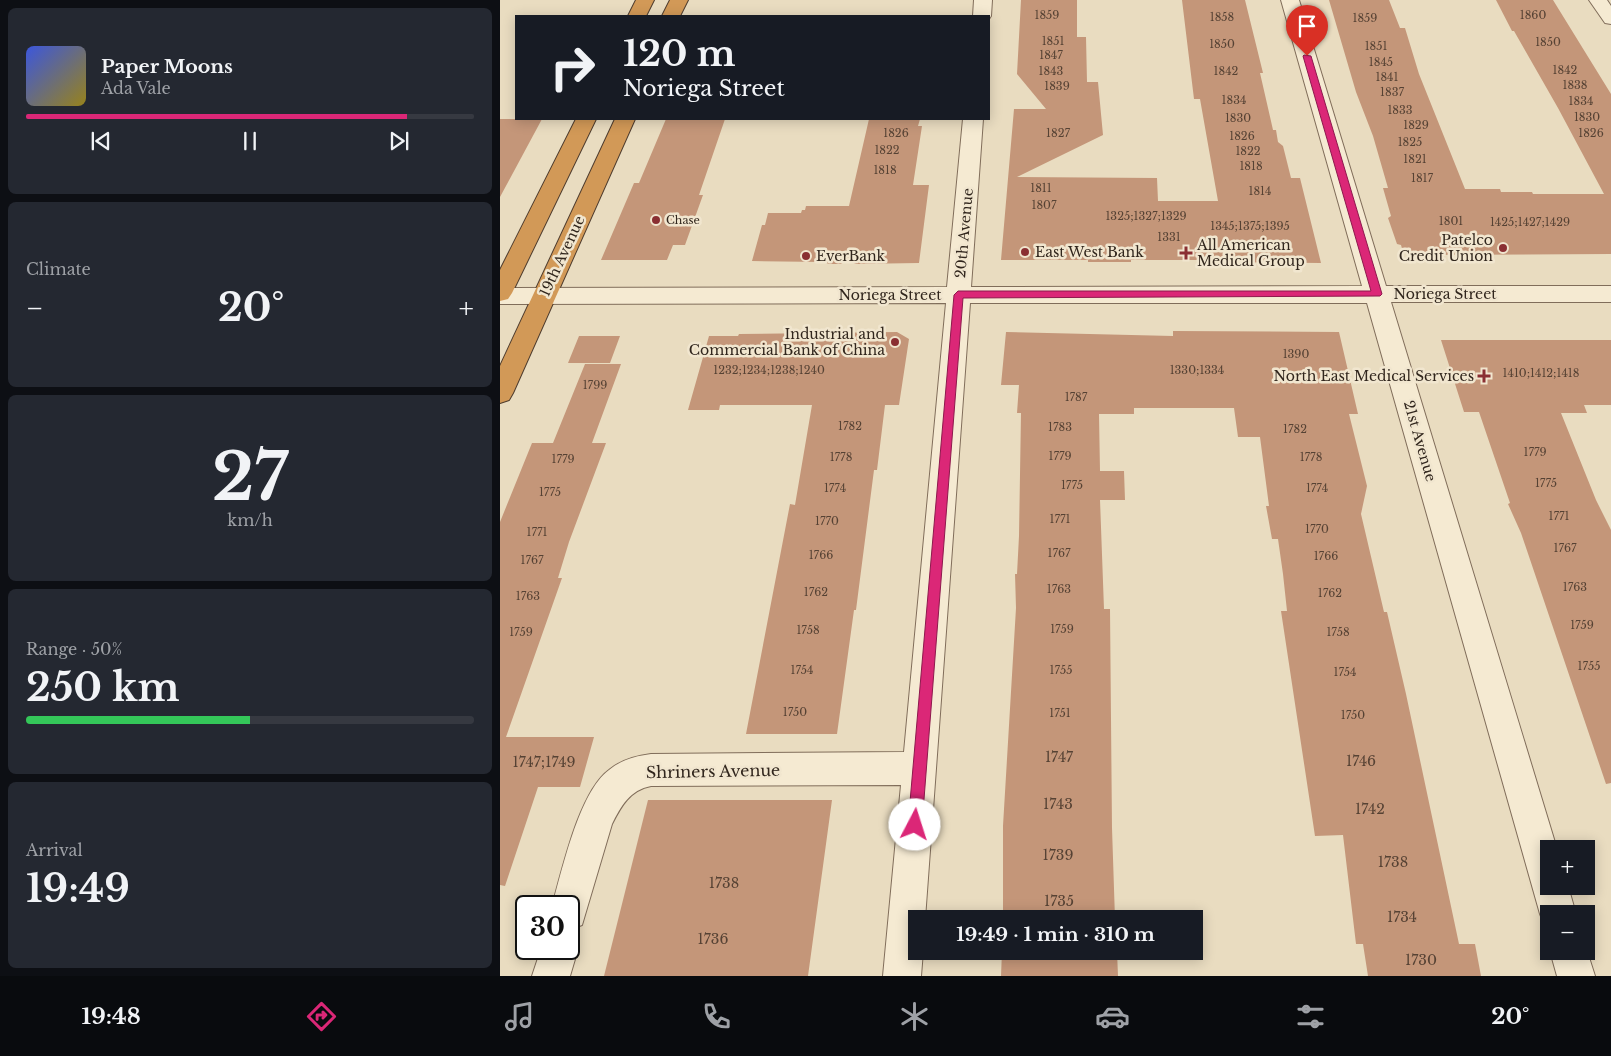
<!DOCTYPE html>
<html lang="en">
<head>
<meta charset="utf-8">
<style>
	:root { --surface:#171b24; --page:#242831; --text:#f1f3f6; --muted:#9ea1a6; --line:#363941; --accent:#db2777 }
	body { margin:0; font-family:"Libre Baskerville",serif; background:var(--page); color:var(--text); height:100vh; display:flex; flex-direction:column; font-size:19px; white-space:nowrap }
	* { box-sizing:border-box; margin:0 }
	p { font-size:16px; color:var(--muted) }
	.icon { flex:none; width:28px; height:28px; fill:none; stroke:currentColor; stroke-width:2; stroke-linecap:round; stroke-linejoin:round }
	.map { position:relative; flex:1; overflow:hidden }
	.details { display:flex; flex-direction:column; gap:8px; padding:8px; background:#0d0f14; width:500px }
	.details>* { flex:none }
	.top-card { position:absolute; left:15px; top:15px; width:475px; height:105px; border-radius:0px; box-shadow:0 2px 12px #0003; background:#171b24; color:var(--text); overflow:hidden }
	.tools { position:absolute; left:1040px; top:840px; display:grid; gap:10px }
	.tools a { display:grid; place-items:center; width:55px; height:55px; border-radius:0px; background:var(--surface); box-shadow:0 2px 12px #0003; font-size:25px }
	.speed { position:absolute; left:15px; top:895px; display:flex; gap:10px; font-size:25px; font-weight:700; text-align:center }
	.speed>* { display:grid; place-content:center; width:65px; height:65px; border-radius:50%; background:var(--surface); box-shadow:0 2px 12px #0003; line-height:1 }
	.speed .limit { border:2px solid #111; border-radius:8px; background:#fff; color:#111 }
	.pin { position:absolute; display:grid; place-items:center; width:42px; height:42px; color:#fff; margin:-51px -21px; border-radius:50% 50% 50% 0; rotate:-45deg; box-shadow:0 0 5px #0007 }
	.pin .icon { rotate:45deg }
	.me { position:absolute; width:55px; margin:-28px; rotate:5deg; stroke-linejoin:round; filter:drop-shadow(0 0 4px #0008) }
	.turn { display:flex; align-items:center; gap:18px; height:105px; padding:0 25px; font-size:22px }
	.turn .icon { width:65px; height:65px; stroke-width:2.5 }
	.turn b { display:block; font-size:35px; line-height:42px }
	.big { font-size:38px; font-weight:700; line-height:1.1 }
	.details .tile { flex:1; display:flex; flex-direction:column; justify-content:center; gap:8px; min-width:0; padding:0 18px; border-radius:8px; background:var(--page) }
	.details .dial { align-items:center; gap:0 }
	.dial b { font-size:65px; line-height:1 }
	.song { display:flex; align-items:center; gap:15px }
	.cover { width:60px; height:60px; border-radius:8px; background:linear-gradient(135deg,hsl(230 70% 55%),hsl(50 70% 35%)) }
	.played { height:5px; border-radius:2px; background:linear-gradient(90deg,var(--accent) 85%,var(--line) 85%) }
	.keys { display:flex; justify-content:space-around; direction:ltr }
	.heat { display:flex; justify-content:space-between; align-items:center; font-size:28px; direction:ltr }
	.charge { height:8px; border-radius:4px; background:linear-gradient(90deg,#34c759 50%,var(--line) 0) }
	.trip { position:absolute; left:408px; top:910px; width:295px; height:50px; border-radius:0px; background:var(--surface); box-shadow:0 2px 12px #0003; font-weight:700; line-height:50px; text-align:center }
	.tabs { display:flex; height:80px; justify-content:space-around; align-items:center; background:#090b0e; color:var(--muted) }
	.tabs .icon { width:35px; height:35px }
	.tabs .current { color:var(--accent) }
	.tabs b { font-size:22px; color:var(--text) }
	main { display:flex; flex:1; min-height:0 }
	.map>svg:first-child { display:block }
	.building { fill:#c49679 }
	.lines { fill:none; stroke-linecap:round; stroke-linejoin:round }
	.minor-casing { stroke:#806d5a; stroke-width:2 }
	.highway-casing { stroke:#4e3c2e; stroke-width:2 }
	.minor { fill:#f5ead2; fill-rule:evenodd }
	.highway { fill:#d29957; fill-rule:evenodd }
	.route { fill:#db2777; stroke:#8e194d }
	.poi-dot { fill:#8a2f32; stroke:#f1e6cf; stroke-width:2 }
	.labels { text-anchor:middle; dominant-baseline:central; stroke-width:5; stroke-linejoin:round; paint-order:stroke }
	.number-label { font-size:11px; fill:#564234 }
	.far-poi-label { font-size:11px; fill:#31261d; stroke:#f1e6cf; text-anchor:start }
	.street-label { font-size:14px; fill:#31261d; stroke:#f1e6cf }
	.poi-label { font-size:14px; fill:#31261d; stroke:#f1e6cf; text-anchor:end }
	.near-number-label { font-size:14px; fill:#564234 }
	.near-street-label { font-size:16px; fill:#31261d; stroke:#f1e6cf }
</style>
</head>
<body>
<main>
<section class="details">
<div class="tile">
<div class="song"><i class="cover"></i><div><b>Paper Moons</b><p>Ada Vale</p></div></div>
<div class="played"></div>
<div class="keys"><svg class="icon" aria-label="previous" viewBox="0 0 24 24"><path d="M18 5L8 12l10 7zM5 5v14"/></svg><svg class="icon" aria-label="pause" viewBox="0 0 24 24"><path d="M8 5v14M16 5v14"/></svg><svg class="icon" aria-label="next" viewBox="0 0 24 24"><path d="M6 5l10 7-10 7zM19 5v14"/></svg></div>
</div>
<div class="tile"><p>Climate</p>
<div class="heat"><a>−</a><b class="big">20°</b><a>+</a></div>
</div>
<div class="tile dial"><b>27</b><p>km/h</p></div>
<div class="tile"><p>Range · 50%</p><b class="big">250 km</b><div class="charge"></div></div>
<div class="tile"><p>Arrival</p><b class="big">19:49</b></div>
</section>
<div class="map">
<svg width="1111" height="976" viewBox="0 0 1111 976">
	<rect width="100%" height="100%" fill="#e9dcc0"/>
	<path class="building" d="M521 0H577V37H586L587 82H598L603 135 517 177 657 178 658 201H718L700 99H694L682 0H745L763 73H760L773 130H776L778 142 783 146 791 178H800L821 263 700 262V260H631V262H588V260H501L514 109H546L517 74Z
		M829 0H889L900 28H905L919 74 965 189H1000L1001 192H1032L1033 194H1104L1058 108 1014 31H1012L996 0H1053L1111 94V254L916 255 913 252H903L901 245 897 244 888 218 891 216 883 188H888L873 136 856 92Z
		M0 119H42L0 197Z
		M166 119H225L199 195H203L185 245H173L167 260H101L134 183H139Z
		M369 119H420L418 126H422L413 185H429L419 263 356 264 348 261 340 264H329L324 262 252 261 262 225H265L268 213H301L302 210H305L306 206H349Z
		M673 331 839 332 858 414H849L867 486 861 514 884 612H887L906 694 959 944H975L981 976H868L863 944H856L843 835 815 836 781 611H787L783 574 778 539H772L766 506H769L760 437H738L734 408H634V414H599L600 471H624L625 500H600L604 609H610L612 828 615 919H503V826L516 608 515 574H517L519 536 521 413H517L519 385H501L506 332 673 336Z
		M397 332 409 339 399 405H385L377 470H374L356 610H354L337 734H246L290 504 295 505 312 405H220L219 410H188L209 336H238L239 334Z
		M79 336H120L110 363H68Z
		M941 340H1111V405H1084L1087 413H1061L1096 500 1111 530V783L1106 784 1021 533 1008 504 1010 503 979 412H964Z
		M85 364H121L92 443H106L69 542 58 578H62L6 737H94L80 787H38L5 886 0 885V522L32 443H53Z
		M148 800H332L308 976H104Z
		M502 951H617L618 976H501Z"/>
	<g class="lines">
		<defs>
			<path id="minor" d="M474 0H492L491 16 489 19V16H473Z
				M781 0H799L886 286H1111V302H891L1057 849H1049V886H1068L1076 914H1049V928L1045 927 1040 914 867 303H470L425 919H416V951H423L421 976H383L401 785 151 786C130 790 121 806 112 824L82 925 69 930V906H52C62 871 79 792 109 770 121 760 135 756 151 754L404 752 446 303 0 304V288L447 287 463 119H483L471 287 862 286Z
				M1089 0H1107L1111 6V24L1105 23Z
				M69 934 72 936 78 949 70 976H32L41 949H69Z
				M1086 948 1095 976H1057L1050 951H1086Z"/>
			<path id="highway" d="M136 0H154L146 16H128Z
				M170 0H188L180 16H162Z
				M76 119H96L12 293 8 299 0 301V270Z
				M115 119H135L13 393 9 400 0 403V366Z"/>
		</defs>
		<use href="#minor" class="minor-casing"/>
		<use href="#highway" class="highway-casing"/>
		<use href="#minor" class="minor"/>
		<use href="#highway" class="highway"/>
	</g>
	<path class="route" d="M804 55 811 56 882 294 880 296 463 298 422 825 420 830 415 832 410 830 408 825 454 295 458 291H871L803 56Z"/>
	<g class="poi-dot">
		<circle cx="156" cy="220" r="5"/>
		<circle cx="1003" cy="248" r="5"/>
		<circle cx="525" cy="252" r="5"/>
		<path d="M683.5 245.5h5v5h5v5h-5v5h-5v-5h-5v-5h5z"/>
		<circle cx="306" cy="256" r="5"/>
		<circle cx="395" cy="342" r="5"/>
		<path d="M981.5 368.5h5v5h5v5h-5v5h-5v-5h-5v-5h5z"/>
	</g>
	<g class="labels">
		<g class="number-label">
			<text x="547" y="15">1859</text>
			<text x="1033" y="15">1860</text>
			<text x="722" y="17">1858</text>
			<text x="865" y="18">1859</text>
			<text x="553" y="41">1851</text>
			<text x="1048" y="42">1850</text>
			<text x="722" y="44">1850</text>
			<text x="876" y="46">1851</text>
			<text x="551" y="55">1847</text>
			<text x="881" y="62">1845</text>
			<text x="1065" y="70">1842</text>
			<text x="551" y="71">1843</text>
			<text x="726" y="71">1842</text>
			<text x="887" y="77">1841</text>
			<text x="1075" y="85">1838</text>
			<text x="557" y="86">1839</text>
			<text x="892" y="92">1837</text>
			<text x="734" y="100">1834</text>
			<text x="1081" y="101">1834</text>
			<text x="900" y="110">1833</text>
			<text x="1087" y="117">1830</text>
			<text x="738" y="118">1830</text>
			<text x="916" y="125">1829</text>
			<text x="396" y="133">1826</text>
			<text x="558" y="133">1827</text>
			<text x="1091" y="133">1826</text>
			<text x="742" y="136">1826</text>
			<text x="910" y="142">1825</text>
			<text x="387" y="150">1822</text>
			<text x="748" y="151">1822</text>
			<text x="915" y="159">1821</text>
			<text x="751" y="166">1818</text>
			<text x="385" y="170">1818</text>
			<text x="922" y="178">1817</text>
			<text x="541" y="188">1811</text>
			<text x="760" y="191">1814</text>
			<text x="544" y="205">1807</text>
			<text x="646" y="216">1325;1327;1329</text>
			<text x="951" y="221">1801</text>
			<text x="1030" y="222">1425;1427;1429</text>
			<text x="750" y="226">1345;1375;1395</text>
			<text x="669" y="237">1331</text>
			<text x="796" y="354">1390</text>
			<text x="269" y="370">1232;1234;1238;1240</text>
			<text x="697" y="370">1330;1334</text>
			<text x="1041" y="373">1410;1412;1418</text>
			<text x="95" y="385">1799</text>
			<text x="576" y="397">1787</text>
			<text x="350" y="426">1782</text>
			<text x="560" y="427">1783</text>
			<text x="795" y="429">1782</text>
			<text x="1035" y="452">1779</text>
			<text x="560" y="456">1779</text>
			<text x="341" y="457">1778</text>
			<text x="811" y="457">1778</text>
			<text x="63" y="459">1779</text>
			<text x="1046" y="483">1775</text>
			<text x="572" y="485">1775</text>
			<text x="335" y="488">1774</text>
			<text x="817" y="488">1774</text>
			<text x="50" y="492">1775</text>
			<text x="1059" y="516">1771</text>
			<text x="560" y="519">1771</text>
			<text x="327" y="521">1770</text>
			<text x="817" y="529">1770</text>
			<text x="37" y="532">1771</text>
			<text x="1065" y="548">1767</text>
			<text x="559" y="553">1767</text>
			<text x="321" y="555">1766</text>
			<text x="826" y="556">1766</text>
			<text x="32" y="560">1767</text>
			<text x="1075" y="587">1763</text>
			<text x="559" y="589">1763</text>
			<text x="316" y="592">1762</text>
			<text x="830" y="593">1762</text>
			<text x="28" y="596">1763</text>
			<text x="1082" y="625">1759</text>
			<text x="562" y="629">1759</text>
			<text x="308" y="630">1758</text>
			<text x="21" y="632">1759</text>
			<text x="838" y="632">1758</text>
			<text x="1089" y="666">1755</text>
			<text x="302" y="670">1754</text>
			<text x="561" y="670">1755</text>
			<text x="845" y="672">1754</text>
			<text x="295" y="712">1750</text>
			<text x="560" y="713">1751</text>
			<text x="853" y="715">1750</text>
		</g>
		<g class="far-poi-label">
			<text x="166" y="220">Chase</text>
		</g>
		<g class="street-label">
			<text transform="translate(464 233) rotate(-85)">20th Avenue</text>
			<text transform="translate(62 256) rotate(-65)">19th Avenue</text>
			<text x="945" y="294">Noriega Street</text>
			<text x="390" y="295">Noriega Street</text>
			<text transform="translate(920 441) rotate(74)">21st Avenue</text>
		</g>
		<g class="poi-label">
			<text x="993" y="240">Patelco<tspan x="993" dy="16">Credit Union</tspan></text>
			<text x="697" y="245" text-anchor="start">All American<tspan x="697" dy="16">Medical Group</tspan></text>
			<text x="535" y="252" text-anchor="start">East West Bank</text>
			<text x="316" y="256" text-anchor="start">EverBank</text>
			<text x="385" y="334">Industrial and<tspan x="385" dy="16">Commercial Bank of China</tspan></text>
			<text x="974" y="376">North East Medical Services</text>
		</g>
		<g class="near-number-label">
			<text x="559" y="757">1747</text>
			<text x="861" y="761">1746</text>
			<text x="44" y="762">1747;1749</text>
			<text x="558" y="804">1743</text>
			<text x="870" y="809">1742</text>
			<text x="558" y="855">1739</text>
			<text x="893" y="862">1738</text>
			<text x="224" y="883">1738</text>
			<text x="559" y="901">1735</text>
			<text x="902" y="917">1734</text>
			<text x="213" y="939">1736</text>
			<text x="921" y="960">1730</text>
		</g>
		<g class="near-street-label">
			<text transform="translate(213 771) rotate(-1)">Shriners Avenue</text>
		</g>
	</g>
</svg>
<div class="tools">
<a>+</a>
<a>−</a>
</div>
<div class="speed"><div class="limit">30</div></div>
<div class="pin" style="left:807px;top:56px;background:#d93025"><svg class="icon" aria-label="arrive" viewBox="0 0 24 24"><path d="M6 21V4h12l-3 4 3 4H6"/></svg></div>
<svg class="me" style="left:415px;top:825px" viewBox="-20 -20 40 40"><circle r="19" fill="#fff"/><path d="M0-13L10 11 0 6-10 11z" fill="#db2777"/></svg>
<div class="trip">19:49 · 1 min · 310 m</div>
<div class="top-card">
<div class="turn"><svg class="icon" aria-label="right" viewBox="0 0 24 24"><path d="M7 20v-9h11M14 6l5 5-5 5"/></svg><div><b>120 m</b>Noriega Street</div></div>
</div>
</div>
</main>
<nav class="tabs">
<b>19:48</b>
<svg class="icon current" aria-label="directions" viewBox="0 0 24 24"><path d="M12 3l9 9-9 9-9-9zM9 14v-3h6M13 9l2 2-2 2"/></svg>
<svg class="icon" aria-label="music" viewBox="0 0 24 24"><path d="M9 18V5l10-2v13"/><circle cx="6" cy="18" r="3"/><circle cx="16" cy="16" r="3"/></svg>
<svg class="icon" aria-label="phone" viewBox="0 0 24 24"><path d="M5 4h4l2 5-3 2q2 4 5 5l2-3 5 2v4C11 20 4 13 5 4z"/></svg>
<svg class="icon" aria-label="climate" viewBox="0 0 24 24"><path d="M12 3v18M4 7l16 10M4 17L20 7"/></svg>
<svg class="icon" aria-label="car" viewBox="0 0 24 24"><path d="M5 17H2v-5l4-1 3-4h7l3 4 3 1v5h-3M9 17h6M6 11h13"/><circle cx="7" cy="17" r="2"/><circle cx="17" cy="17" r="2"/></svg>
<svg class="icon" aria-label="filters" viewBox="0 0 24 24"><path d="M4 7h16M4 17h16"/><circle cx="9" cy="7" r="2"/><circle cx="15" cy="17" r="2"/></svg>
<b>20°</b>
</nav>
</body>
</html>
